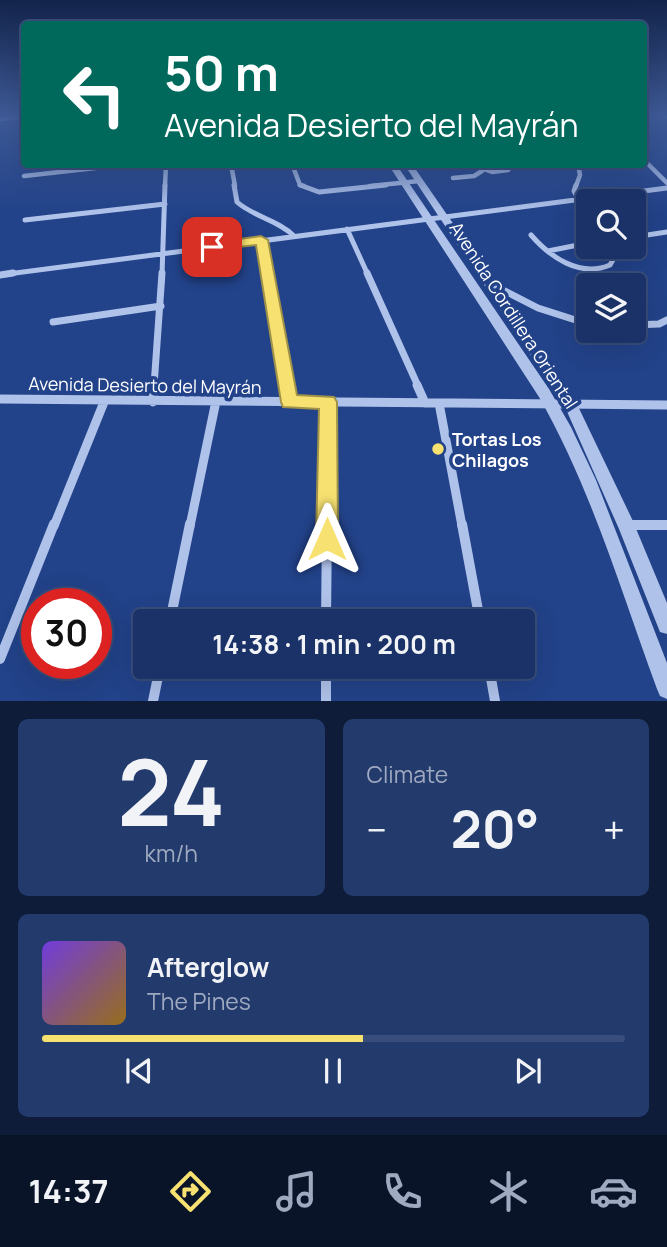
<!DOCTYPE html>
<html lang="en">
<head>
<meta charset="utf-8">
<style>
	:root { --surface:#1a3267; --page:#233a6d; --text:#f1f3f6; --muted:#9faac0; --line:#384d7b; --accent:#f6e171 }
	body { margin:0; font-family:Manrope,sans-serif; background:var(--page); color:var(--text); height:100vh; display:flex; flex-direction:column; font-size:26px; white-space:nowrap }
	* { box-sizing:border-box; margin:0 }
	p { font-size:23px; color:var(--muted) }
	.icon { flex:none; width:38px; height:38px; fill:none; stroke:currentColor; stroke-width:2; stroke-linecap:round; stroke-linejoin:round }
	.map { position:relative; height:701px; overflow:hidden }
	.details { display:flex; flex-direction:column; gap:18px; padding:18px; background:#0e1c39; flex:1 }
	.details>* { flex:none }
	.top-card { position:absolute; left:21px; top:21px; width:626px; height:147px; border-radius:7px; box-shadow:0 7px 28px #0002,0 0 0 2px var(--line); background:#00695c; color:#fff; overflow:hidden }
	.tools { position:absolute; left:576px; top:189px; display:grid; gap:14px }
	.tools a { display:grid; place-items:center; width:70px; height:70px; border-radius:7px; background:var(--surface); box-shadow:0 7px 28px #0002,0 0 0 2px var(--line); font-size:35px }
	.speed { position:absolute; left:21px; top:588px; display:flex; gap:14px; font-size:35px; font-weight:700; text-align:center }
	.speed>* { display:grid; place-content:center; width:91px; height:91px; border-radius:50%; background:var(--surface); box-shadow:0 7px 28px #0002,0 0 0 2px var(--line); line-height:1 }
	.speed .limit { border:10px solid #d22; background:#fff; color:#111 }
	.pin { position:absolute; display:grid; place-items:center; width:60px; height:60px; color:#fff; margin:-30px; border-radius:14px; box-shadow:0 4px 10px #0006 }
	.me { position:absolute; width:77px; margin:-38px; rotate:0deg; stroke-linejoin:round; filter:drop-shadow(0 0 5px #0008) }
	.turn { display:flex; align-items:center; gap:24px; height:147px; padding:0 28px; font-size:32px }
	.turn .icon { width:91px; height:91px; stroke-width:2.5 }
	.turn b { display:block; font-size:49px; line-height:60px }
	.big { font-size:52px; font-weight:700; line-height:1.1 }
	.details .tile { flex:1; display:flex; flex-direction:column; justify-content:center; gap:10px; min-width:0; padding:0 24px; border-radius:10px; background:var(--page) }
	.details .dial { align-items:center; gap:0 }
	.dial b { font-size:91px; line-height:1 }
	.song { display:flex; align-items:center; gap:21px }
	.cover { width:84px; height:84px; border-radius:10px; background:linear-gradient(135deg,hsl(260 70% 55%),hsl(40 70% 35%)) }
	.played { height:7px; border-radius:4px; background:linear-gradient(90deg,var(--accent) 55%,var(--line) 55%) }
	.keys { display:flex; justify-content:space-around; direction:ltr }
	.heat { display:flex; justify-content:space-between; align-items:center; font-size:38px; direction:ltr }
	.details .tiles { flex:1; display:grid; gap:18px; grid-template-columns:1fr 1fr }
	.tile:last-child { grid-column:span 2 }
	.trip { position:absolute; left:133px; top:609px; width:402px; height:70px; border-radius:7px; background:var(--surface); box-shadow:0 7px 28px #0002,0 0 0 2px var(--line); font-weight:700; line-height:70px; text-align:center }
	.tabs { display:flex; height:112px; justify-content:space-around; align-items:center; background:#0a1429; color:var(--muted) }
	.tabs .icon { width:49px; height:49px }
	.tabs .current { color:var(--accent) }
	.tabs b { font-size:32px; color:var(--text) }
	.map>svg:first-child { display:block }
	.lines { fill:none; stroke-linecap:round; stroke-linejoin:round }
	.minor-far4 { stroke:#afc2ea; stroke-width:4.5 }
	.minor-far3 { stroke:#afc2ea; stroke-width:5 }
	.minor-far2 { stroke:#afc2ea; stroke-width:7 }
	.minor-far1 { stroke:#afc2ea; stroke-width:9 }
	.minor { stroke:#afc2ea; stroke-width:10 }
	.tertiary { fill:#afc2ea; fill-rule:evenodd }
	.route { fill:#f6e171; stroke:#a09249; stroke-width:2 }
	.poi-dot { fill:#f6e171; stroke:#224289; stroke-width:2.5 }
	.labels { text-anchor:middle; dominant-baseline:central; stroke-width:7; stroke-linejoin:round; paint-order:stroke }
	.street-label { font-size:18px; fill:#fff; stroke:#224289 }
	.poi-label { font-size:18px; font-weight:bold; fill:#fff; stroke:#224289; text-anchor:start }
</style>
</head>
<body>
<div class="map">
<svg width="667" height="701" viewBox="0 0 667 701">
	<rect width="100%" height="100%" fill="#224289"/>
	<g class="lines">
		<path class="minor-far4" d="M664 115 667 116
			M0 119 24 116
			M644 160 667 183
			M217 164 230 166
			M231 164 235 186
			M292 164 300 185 304 186
			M470 164 492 172 508 170 513 164
			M24 176 131 164
			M453 178 474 176 482 171
			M165 186 166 164
			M370 186 419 181
			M576 186 580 175 578 164"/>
		<path class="minor-far3" d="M234 185 237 202C254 217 278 220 294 236
			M300 185 319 192 386 185
			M576 185 574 191 578 198
			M25 220 165 204
			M347 229 368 275
			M531 235C550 257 580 278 610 265L614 258 605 247
			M634 237 667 232
			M261 240 267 275
			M548 251 588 243
			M0 275 667 188
			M162 275 165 185"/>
		<path class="minor-far2" d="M267 273 286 386
			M367 273 418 386
			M0 275 13 273
			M491 284 538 308 588 324
			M53 322 161 306
			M634 325 659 324 667 320
			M154 386 162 273"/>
		<path class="minor-far1" d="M286 385 289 402
			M417 385 425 403
			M0 399 667 405
			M153 402 154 385
			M439 403 462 526
			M626 525H667
			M54 526 104 402
			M190 526 216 401
			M327 526 328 402"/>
		<path class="minor" d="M462 524 480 621
			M626 525H667
			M170 621 190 524
			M326 621 327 524
			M0 659 54 524
			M326 667V701
			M489 667 495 701
			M153 701 160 667"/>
		<path class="tertiary" d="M388 164H396L549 389 571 427 596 480 667 663V699L660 696 657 689C621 591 591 488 539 397Z
			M404 164H412L575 400 632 519 667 603V634L660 632 619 529 565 407Z"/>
	</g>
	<linearGradient id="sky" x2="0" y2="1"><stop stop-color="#13244b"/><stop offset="0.54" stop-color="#3e5a97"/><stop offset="1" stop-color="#3e5a97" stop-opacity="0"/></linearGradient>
	<rect width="667" height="213" fill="url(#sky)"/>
	<path class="route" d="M261 236 268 240 297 395 334 397 337 402 338 539 335 547 327 550 319 547 316 539 319 409 283 407 281 402 256 245 212 250 206 247 212 243Z"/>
	<circle class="poi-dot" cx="438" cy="449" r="7"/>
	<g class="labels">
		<g class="street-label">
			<text transform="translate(514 315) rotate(57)">Avenida Cordillera Oriental</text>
			<text transform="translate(145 385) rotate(1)">Avenida Desierto del Mayrán</text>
		</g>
		<g class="poi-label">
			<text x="452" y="439">Tortas Los<tspan x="452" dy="21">Chilagos</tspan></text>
		</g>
	</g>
</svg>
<div class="tools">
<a><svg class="icon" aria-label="search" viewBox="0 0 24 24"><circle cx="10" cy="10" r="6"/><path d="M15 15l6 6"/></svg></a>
<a><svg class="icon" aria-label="layers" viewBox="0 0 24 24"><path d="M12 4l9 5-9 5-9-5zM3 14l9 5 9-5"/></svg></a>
</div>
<div class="speed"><div class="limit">30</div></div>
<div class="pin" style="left:212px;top:247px;background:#d93025"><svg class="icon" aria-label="arrive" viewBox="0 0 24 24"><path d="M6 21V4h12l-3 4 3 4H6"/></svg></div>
<svg class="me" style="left:327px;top:539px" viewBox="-20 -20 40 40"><path d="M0-17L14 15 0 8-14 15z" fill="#f6e171" stroke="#fff" stroke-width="4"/></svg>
<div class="trip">14:38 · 1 min · 200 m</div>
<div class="top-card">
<div class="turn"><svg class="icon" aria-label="left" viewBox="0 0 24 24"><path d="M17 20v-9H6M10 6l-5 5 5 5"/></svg><div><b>50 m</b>Avenida Desierto del Mayrán</div></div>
</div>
</div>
<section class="details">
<div class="tiles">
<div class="tile dial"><b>24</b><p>km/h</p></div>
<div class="tile"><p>Climate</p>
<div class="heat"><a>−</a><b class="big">20°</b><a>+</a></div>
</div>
<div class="tile">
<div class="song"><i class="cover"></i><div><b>Afterglow</b><p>The Pines</p></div></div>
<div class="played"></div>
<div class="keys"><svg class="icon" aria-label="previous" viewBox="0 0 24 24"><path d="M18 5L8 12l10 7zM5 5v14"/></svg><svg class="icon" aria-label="pause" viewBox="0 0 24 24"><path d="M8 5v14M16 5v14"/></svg><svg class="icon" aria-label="next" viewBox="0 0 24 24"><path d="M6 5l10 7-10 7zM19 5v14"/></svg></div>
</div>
</div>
</section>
<nav class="tabs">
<b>14:37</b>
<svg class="icon current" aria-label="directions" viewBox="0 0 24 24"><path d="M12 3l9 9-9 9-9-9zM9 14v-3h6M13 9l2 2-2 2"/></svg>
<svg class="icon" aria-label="music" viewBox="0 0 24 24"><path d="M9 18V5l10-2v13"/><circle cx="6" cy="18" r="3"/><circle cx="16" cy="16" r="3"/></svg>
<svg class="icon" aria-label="phone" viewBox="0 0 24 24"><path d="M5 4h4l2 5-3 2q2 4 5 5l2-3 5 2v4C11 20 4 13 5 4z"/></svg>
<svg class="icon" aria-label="climate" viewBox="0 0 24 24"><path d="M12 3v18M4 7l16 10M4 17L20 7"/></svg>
<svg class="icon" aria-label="car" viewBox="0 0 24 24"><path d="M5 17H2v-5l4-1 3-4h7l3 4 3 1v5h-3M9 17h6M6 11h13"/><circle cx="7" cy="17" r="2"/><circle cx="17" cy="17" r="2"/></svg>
</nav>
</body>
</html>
